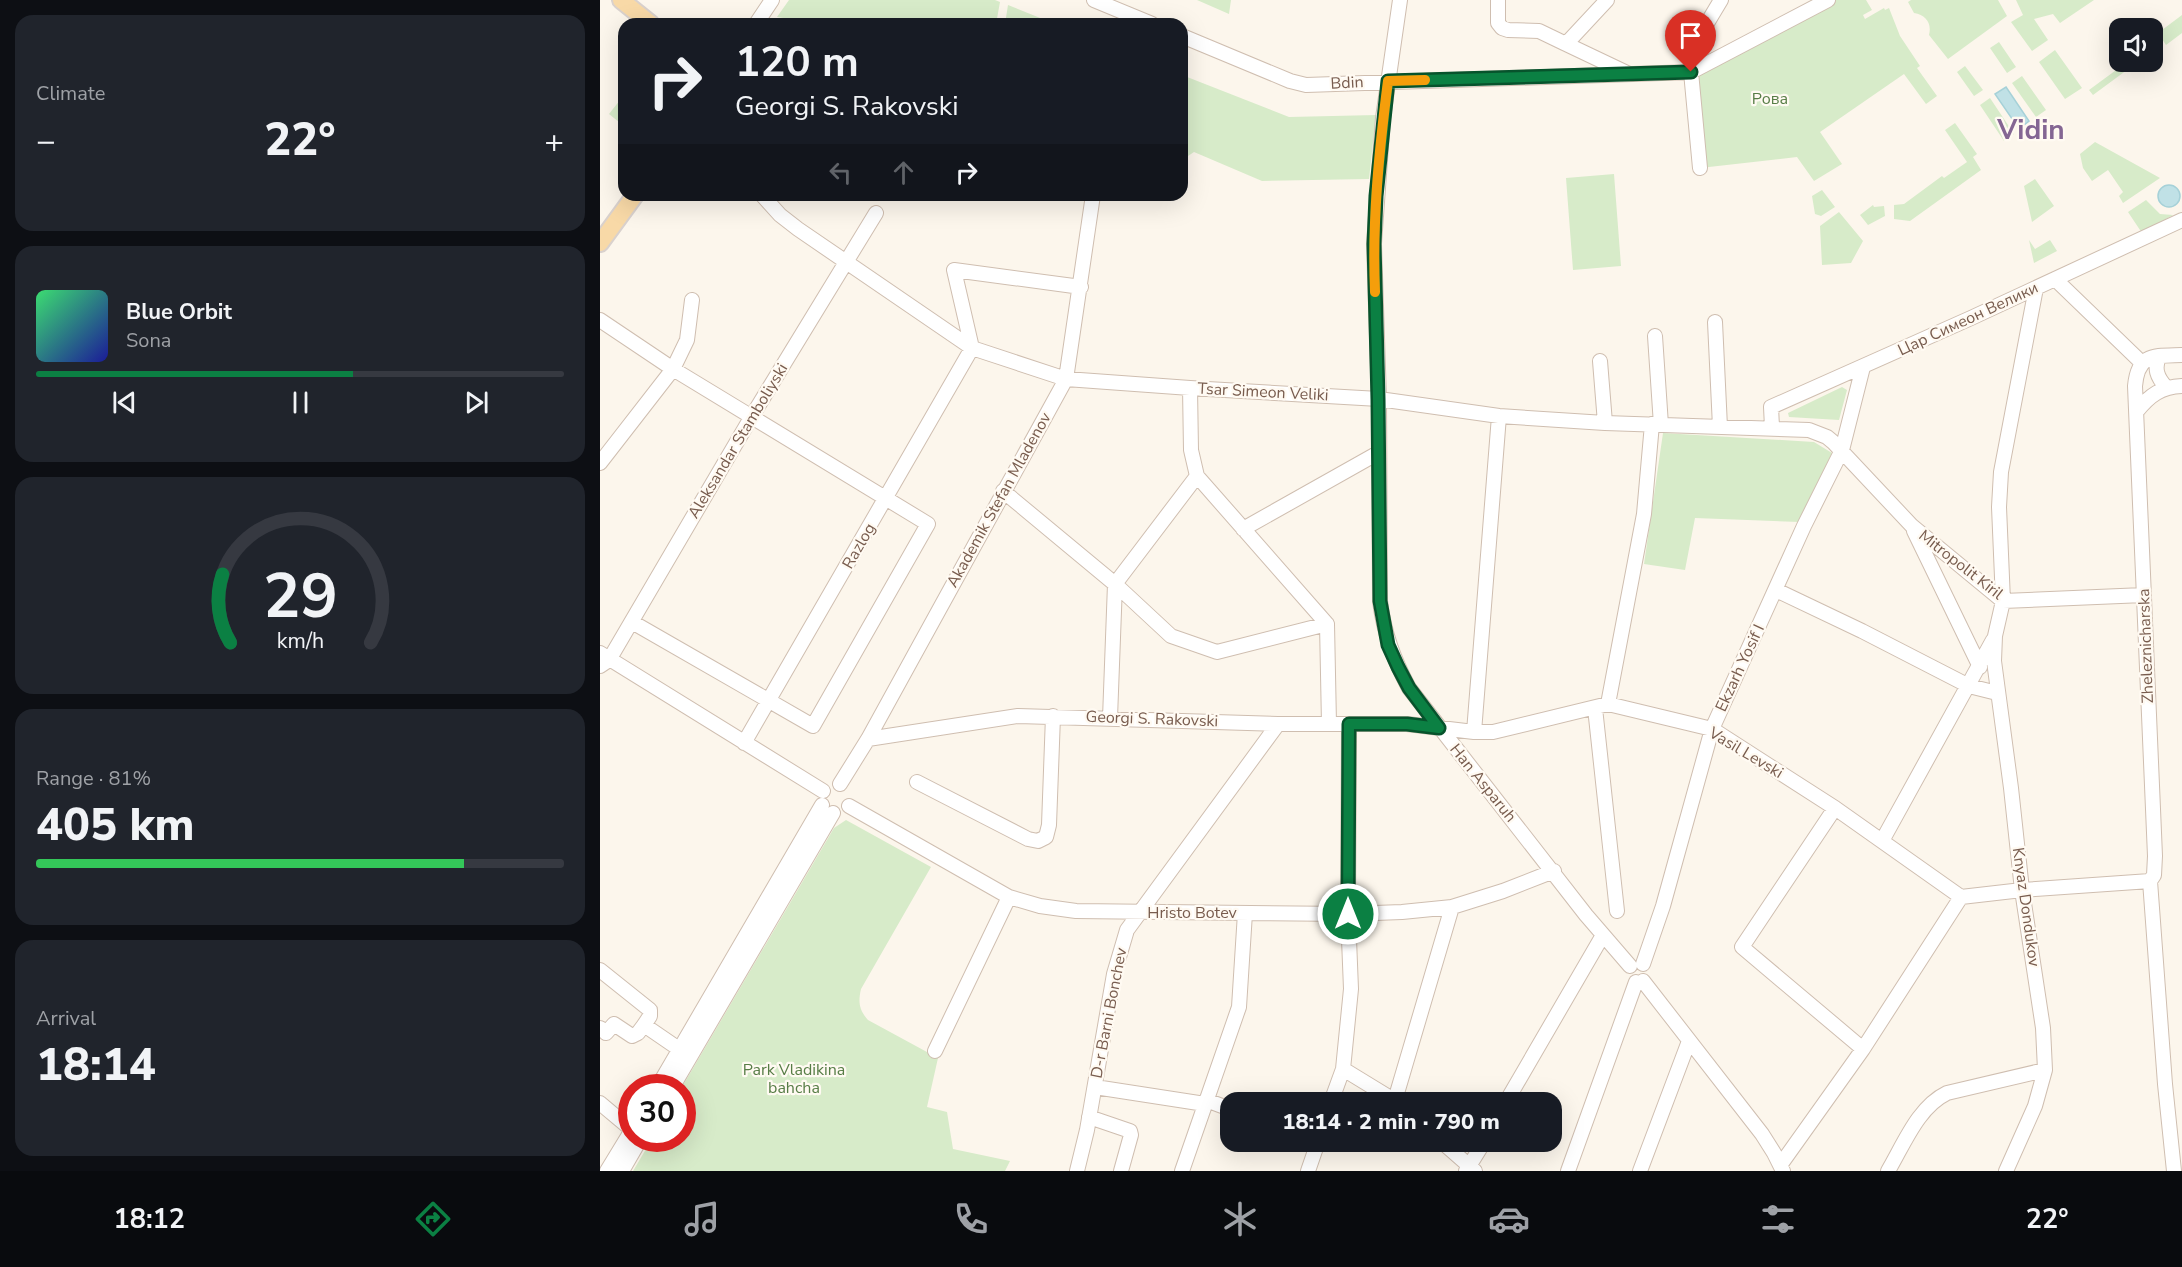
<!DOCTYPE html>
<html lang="en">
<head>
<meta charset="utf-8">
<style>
	:root { --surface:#171b24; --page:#20242c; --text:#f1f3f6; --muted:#9ea1a6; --line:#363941; --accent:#0b8043 }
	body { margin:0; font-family:"Nunito Sans",sans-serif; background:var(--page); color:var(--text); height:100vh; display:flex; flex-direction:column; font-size:22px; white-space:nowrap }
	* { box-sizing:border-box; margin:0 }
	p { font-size:20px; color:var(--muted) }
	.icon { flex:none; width:33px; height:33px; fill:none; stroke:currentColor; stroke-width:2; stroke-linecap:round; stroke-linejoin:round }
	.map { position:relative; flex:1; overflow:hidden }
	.sheet { display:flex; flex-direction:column; gap:15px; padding:15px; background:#0d0f14; width:600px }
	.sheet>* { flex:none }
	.guide { position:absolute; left:18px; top:18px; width:570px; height:183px; border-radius:18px; box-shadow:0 6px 24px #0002; background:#171b24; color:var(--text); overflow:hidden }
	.tools { position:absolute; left:1509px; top:18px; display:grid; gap:12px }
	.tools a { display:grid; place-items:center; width:54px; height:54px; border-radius:12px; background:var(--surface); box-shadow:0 6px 24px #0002; font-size:30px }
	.speed { position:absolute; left:18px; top:1074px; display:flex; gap:12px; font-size:30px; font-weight:700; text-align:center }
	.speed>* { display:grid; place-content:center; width:78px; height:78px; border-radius:50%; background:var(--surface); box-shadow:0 6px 24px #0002; line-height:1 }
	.speed .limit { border:9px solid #d22; background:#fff; color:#111 }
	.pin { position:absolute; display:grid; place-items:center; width:51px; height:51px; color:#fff; margin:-62px -26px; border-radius:50% 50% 50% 0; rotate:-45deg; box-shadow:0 0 6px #0007 }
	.pin .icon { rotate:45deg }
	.me { position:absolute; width:66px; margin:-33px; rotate:0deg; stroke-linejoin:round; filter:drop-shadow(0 0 4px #0008) }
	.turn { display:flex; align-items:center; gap:21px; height:126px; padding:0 18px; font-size:27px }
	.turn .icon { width:78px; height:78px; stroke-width:2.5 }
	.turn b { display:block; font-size:42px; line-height:51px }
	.lanes { display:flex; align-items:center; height:57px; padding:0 18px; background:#0003; justify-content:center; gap:30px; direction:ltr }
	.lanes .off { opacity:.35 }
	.big { font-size:45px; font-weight:800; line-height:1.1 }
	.sheet .card { flex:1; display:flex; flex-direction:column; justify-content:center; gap:9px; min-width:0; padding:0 21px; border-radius:18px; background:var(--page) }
	.sheet .dial { align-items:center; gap:0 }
	.dial svg { height:156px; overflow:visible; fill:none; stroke:var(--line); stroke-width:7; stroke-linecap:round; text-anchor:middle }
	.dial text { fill:var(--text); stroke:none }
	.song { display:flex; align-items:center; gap:18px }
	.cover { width:72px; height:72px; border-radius:9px; background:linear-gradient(135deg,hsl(140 70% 55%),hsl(240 70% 35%)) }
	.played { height:6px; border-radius:3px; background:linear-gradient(90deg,var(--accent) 60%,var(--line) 60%) }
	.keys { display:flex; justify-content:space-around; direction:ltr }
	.heat { display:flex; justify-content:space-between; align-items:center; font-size:33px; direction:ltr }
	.charge { height:9px; border-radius:4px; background:linear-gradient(90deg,#34c759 81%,var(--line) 0) }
	.trip { position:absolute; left:620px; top:1092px; width:342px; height:60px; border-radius:18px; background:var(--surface); box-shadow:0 6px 24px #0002; font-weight:800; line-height:60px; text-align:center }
	.dock { display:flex; height:96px; justify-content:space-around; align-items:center; background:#090b0e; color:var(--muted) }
	.dock .icon { width:42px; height:42px }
	.dock .selected { color:var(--accent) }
	.dock b { font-size:27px; color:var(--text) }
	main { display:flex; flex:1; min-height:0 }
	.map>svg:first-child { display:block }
	.green { fill:#d7ebc9 }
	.water { fill:#c0e1e6; stroke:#a6d1d8; stroke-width:1.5 }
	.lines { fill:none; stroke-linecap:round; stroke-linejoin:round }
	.minor-casing { stroke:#cfbeb0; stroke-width:16 }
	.major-casing { stroke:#d9d1cd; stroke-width:20 }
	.minor { stroke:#fff; stroke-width:14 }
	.major { stroke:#f8d9a7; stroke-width:16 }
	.route-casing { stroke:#07532c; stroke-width:15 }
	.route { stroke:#0b8043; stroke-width:10 }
	.slow { stroke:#f59e0b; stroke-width:10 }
	.labels { text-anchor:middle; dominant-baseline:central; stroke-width:4.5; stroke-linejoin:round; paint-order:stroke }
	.street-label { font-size:16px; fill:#785c4e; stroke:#fffaf2 }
	.park-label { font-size:16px; fill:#577d46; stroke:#fffaf2 }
	.town-label { font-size:28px; font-weight:bold; fill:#846693; stroke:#fffaf2 }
</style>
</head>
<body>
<main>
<section class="sheet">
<div class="card"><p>Climate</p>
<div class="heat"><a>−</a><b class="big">22°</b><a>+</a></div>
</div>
<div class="card">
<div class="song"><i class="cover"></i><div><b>Blue Orbit</b><p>Sona</p></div></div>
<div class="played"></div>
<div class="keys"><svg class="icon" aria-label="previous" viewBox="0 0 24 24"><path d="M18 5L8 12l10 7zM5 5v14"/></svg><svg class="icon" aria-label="pause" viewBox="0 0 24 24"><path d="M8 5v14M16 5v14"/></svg><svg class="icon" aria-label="next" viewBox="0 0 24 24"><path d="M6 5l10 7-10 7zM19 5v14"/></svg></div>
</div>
<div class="card dial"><svg viewBox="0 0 100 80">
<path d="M14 69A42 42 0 1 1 86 69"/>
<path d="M14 69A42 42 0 0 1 10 34" stroke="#0b8043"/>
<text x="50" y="56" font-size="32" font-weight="700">29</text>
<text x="50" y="72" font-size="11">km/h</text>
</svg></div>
<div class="card"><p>Range · 81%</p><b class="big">405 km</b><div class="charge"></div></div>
<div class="card"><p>Arrival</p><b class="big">18:14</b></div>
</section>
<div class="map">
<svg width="1582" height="1171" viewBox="0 0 1582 1171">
	<rect width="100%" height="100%" fill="#fcf6ec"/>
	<path class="green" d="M189 0H395L400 2 396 24H221L177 17Z
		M597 0H631L629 14Z
		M1228 0H1266L1272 10 1263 15 1265 19 1284 8 1285 10 1289 8 1300 36 1320 66 1317 68 1337 96 1326 104 1304 74 1220 132 1242 164 1214 181 1197 157 1100 168 1091 72Z
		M1311 0H1398L1407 16 1348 59 1329 35C1332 23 1326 15 1314 13L1308 2Z
		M1416 0H1494L1460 23 1453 14 1434 19 1448 40 1432 51 1411 22 1423 15Z
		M408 5 455 24H405Z
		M1582 15V33L1566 45 1558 33Z
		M1399 42 1416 67 1407 73 1390 48Z
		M1455 50 1482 88 1465 99 1439 62Z
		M1527 62 1531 67 1493 95 1489 90Z
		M1365 66 1383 90 1374 96 1357 72Z
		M582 75 689 117 776 115 769 179 662 181 594 152 582 160Z
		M1422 76 1446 110 1436 117 1412 83Z
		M24 95V126L9 114Z
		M1390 98 1414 134 1404 141 1380 105Z
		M1355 123 1377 154 1373 157 1381 170 1310 221 1294 219V205L1304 204 1342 176 1344 178 1367 162 1345 130Z
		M1495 142 1560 178 1523 203 1519 196 1523 192 1508 170 1492 181 1483 168 1480 154Z
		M1014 174 1021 266 973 270 966 178Z
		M1435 179 1454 206 1432 222 1424 186Z
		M1222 190 1235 207 1221 216 1215 214 1212 196Z
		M1546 200 1560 214 1573 215 1542 233 1528 212Z
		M1273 205 1274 207 1284 206 1285 216 1268 225 1260 215Z
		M1239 212 1263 241 1251 263 1222 265 1220 226Z
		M1429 240 1435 249 1450 240 1457 251 1434 263Z
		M1242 387 1247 390 1239 420 1189 417 1188 413Z
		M1063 433 1214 442 1232 453 1200 522 1095 518 1085 570 1044 564Z
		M246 820 331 867 261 989C258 1002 259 1010 268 1020L338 1058 327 1107 347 1112 353 1149 410 1161 405 1171H33L52 1139 82 1138V1087L234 828Z"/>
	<path class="water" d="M1406 87 1429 121 1419 129 1395 94Z
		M1558 196a11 11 0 1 1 22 0a11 11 0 1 1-22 0Z"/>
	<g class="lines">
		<defs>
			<path id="minor" d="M494 0 552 24
				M800 0 783 118 774 244 779 399 780 601C784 634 794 660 809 688L986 915 1030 966
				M898 0V23L902 28 908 30 939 31 966 44
				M1007 0 966 44 1027 73
				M156 24 172 0
				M582 36 690 81 706 85 1091 72 1228 0
				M1100 168 1091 72 1100 35 1121 0
				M162 195 180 215 198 229 372 348 466 379 590 388 779 399 899 416 1005 423 1209 430 1227 437 1233 442 1312 526 1403 601 1544 595
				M1455 279 1542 363
				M0 320 73 369 328 524 213 726 32 622
				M1115 322 1120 427
				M1055 336 1061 425
				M1559 356C1554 369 1557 377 1566 387
				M1000 361 1005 423
				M590 388 591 450 597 476 727 624 729 724
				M1537 411C1550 395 1561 387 1582 386
				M1172 427 1171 407 1371 318 1582 220
				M0 463 73 369 87 340 92 300
				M403 491 515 584 571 636 617 652 727 624
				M643 529 778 453
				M1314 531 1380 667
				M1176 590 1262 631 1369 686 1397 693
				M0 653 223 791
				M0 666 9 660 152 416 276 213
				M1008 704 1044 514 1052 424
				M995 708 1017 911
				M510 718 515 584 597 476
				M874 732 899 416
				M268 739 418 716 678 724H807L874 732H893L1008 704 1112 729 1235 808 1361 897 1422 890 1550 881
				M144 743 372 348 354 270 481 287
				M317 782 428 839 438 841 446 837 449 825 453 716
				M240 784 268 739 466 379 493 195
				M249 806 409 897 440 906 476 911 748 914 802 912 852 907 903 891 954 871
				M1235 808 1142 947 1263 1049
				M1282 841 1393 640
				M1043 964 1063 906 1112 729 1204 526 1242 450 1263 367
				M0 970 50 1010V1016L44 1025
				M1043 981 1162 1134 1174 1153 1183 1171
				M0 1028 6 1033 14 1024 32 1036 38 1033 44 1025 79 1049
				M335 1051 409 897
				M743 1069 797 1102
				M495 1087 605 1104
				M57 1088 222 805
				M72 1088 233 813
				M606 1100 630 1109
				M795 1100 852 907
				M731 1102 743 1069 751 989 748 914 749 724
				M906 1102 1003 935
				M0 1103 32 1130
				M489 1117 530 1131 531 1135 521 1171
				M842 1142 875 1171
				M1181 1164 1263 1049 1361 897
				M7 1171 32 1130
				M22 1171 41 1138
				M477 1171 487 1130 514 974 527 930 678 724
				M582 1171 639 1007 645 913
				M708 1171 718 1142
				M866 1171 884 1142
				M968 1171 1036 982
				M1040 1171 1089 1041
				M1288 1171C1304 1144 1318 1107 1347 1093L1445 1070
				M1406 1171 1435 1106 1445 1070 1443 1028 1422 890 1411 788 1394 661 1395 636 1403 601 1399 507 1401 472 1436 288
				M1574 1171 1565 1084 1550 881 1554 875 1555 856 1535 386C1538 353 1554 356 1582 355"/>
			<path id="major" d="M21 0 51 24
				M0 243 35 195"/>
		</defs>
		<use href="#minor" class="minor-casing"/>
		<use href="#major" class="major-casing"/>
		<use href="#minor" class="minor"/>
		<use href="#major" class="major"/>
	</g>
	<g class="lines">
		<defs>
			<path id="route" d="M748 914 749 724H807L839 728 809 688 798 667 788 645 780 601 778 399 774 244 776 196 788 81 1091 72"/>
		</defs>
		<use href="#route" class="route-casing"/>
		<use href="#route" class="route"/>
		<path class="slow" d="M775 292C772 221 779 151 788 81L825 80"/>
	</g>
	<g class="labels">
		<g class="street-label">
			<text transform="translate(747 83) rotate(-3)">Bdin</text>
			<text transform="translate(1368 319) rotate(-25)">Цар Симеон Велики</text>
			<text transform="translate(663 392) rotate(3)">Tsar Simeon Veliki</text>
			<text transform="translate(138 441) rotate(-59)">Aleksandar Stamboliyski</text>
			<text transform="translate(399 500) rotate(-61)">Akademik Stefan Mladenov</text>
			<text transform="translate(259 546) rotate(-60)">Razlog</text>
			<text transform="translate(1361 565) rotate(38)">Mitropolit Kiril</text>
			<text transform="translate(1546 646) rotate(-92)">Zheleznicharska</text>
			<text transform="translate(1140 668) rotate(-65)">Ekzarh Yosif I</text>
			<text transform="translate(552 719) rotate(2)">Georgi S. Rakovski</text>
			<text transform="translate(1146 753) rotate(31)">Vasil Levski</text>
			<text transform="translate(883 783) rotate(51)">Han Asparuh</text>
			<text transform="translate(1426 907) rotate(82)">Knyaz Dondukov</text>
			<text x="592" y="913">Hristo Botev</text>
			<text transform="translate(509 1013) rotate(-79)">D-r Barni Bonchev</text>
		</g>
		<g class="park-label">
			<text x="1170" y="99">Рова</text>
			<text x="194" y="1070">Park Vladikina<tspan x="194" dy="18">bahcha</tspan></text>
		</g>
		<g class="town-label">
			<text x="1431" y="130">Vidin</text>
		</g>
	</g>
</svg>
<div class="tools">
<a><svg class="icon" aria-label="sound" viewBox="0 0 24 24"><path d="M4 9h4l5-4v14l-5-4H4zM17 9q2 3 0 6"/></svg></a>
</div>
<div class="speed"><div class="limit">30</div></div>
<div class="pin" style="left:1091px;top:72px;background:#d93025"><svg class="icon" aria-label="arrive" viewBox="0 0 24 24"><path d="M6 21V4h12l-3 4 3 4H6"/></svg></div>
<svg class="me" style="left:748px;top:914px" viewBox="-20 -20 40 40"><circle r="17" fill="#0b8043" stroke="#fff" stroke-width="3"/><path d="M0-11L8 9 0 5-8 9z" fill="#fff"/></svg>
<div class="trip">18:14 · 2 min · 790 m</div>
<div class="guide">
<div class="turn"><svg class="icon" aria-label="right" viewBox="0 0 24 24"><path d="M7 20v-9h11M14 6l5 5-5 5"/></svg><div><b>120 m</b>Georgi S. Rakovski</div></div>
<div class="lanes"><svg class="icon off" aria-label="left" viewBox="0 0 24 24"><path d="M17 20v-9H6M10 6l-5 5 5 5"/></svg><svg class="icon off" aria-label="ahead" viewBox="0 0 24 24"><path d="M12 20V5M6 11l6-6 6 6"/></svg><svg class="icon" aria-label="right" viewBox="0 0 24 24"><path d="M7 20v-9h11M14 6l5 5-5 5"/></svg></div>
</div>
</div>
</main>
<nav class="dock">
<b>18:12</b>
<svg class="icon selected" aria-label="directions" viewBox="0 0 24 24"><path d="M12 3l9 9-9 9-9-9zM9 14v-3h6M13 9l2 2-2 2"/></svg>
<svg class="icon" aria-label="music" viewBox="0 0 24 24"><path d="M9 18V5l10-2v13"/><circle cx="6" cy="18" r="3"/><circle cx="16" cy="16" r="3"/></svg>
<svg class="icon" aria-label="phone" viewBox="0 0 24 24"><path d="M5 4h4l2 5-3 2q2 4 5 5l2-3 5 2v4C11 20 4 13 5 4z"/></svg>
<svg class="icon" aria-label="climate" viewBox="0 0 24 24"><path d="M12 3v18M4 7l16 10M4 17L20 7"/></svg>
<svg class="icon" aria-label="car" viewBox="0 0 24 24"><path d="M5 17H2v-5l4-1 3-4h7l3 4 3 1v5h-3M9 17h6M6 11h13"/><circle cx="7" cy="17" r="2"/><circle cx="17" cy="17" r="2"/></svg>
<svg class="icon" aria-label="filters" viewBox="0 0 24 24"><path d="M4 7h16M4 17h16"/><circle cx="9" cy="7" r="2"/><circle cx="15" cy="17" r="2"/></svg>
<b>22°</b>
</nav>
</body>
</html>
